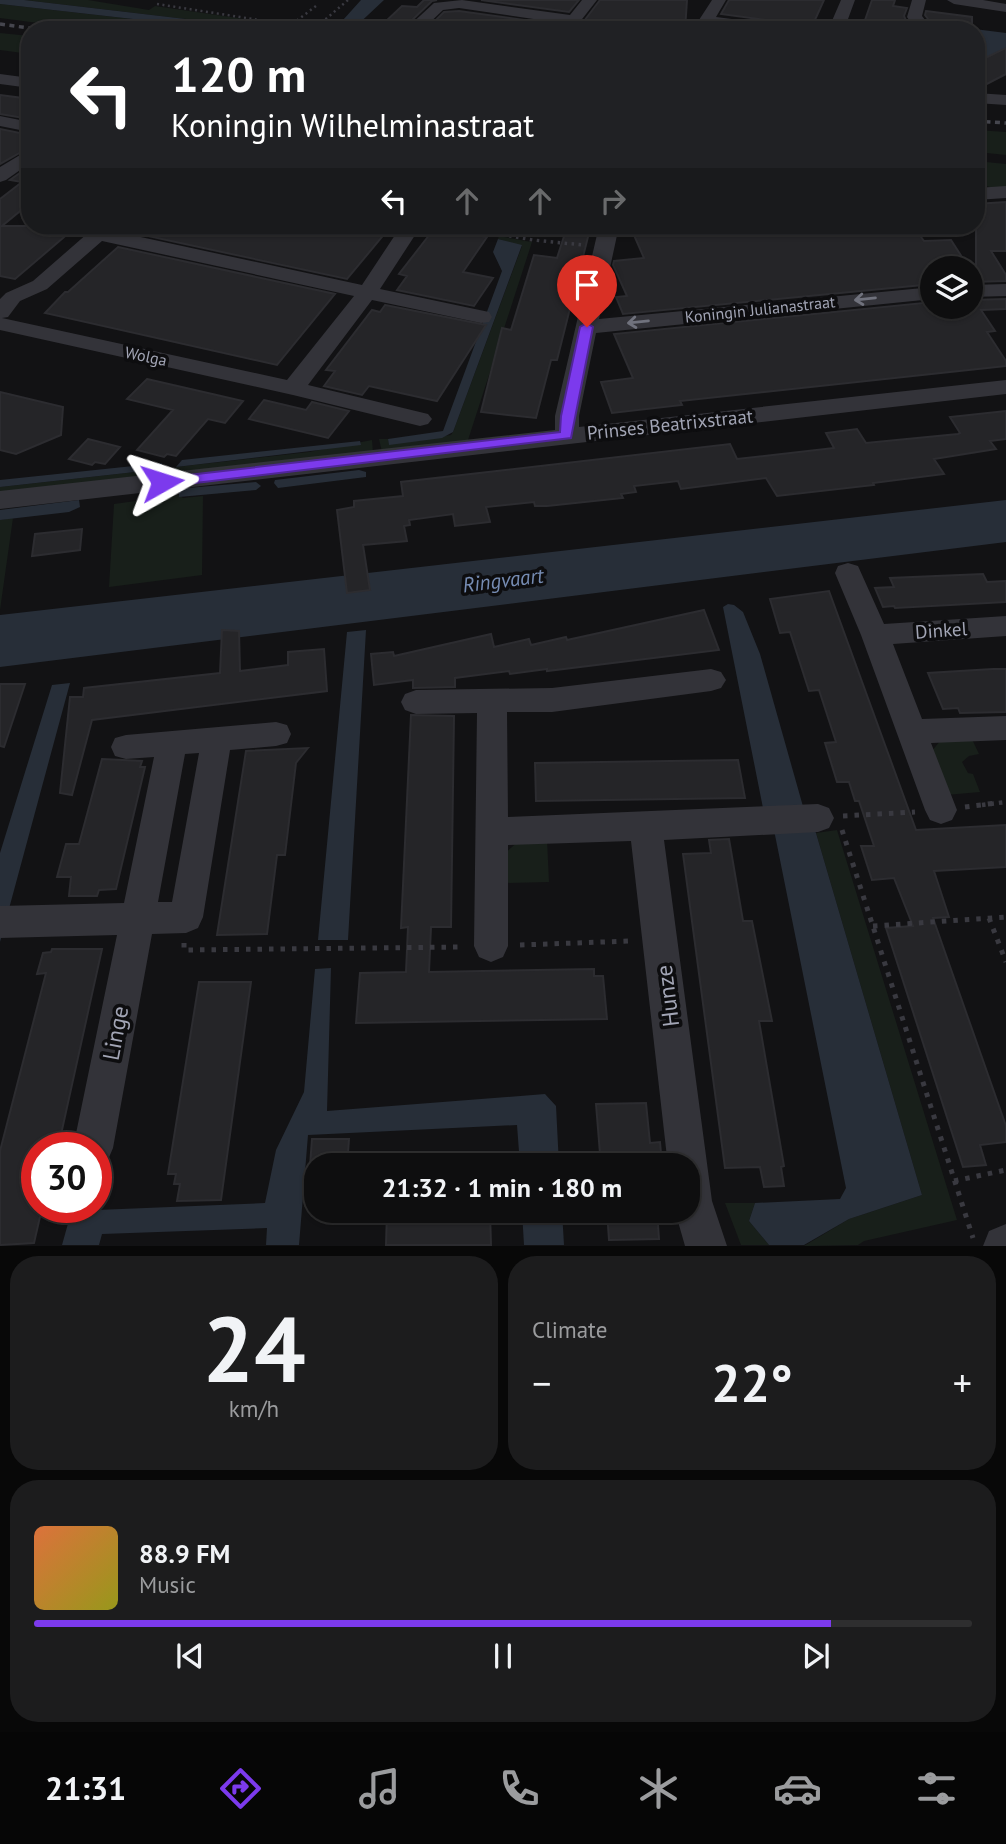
<!DOCTYPE html>
<html lang="en">
<head>
<meta charset="utf-8">
<style>
	:root { --surface:#0e0e0f; --page:#1c1c1d; --text:#f1f3f6; --muted:#9b9c9e; --line:#2e2e2f; --accent:#7c3aed }
	body { margin:0; font-family:"PT Sans",sans-serif; background:var(--page); color:var(--text); height:100vh; display:flex; flex-direction:column; font-size:26px; white-space:nowrap }
	* { box-sizing:border-box; margin:0 }
	p { font-size:23px; color:var(--muted) }
	.icon { flex:none; width:38px; height:38px; fill:none; stroke:currentColor; stroke-width:2; stroke-linecap:round; stroke-linejoin:round }
	.map { position:relative; height:1246px; overflow:hidden }
	.details { display:flex; flex-direction:column; gap:10px; padding:10px; background:#080808; flex:1 }
	.details>* { flex:none }
	.guide { position:absolute; left:21px; top:21px; width:964px; height:214px; border-radius:28px; box-shadow:0 2px 5px #0004,0 0 0 2px var(--line); background:#202124; color:#fff; overflow:hidden }
	.buttons { position:absolute; left:920px; top:256px; display:grid; gap:14px }
	.buttons a { display:grid; place-items:center; width:63px; height:63px; border-radius:50%; background:var(--surface); box-shadow:0 2px 5px #0004,0 0 0 2px var(--line); font-size:35px }
	.speed { position:absolute; left:21px; top:1132px; display:flex; gap:14px; font-size:35px; font-weight:700; text-align:center }
	.speed>* { display:grid; place-content:center; width:91px; height:91px; border-radius:50%; background:var(--surface); box-shadow:0 2px 5px #0004,0 0 0 2px var(--line); line-height:1 }
	.speed .limit { border:10px solid #d22; background:#fff; color:#111 }
	.pin { position:absolute; display:grid; place-items:center; width:60px; height:60px; color:#fff; margin:-72px -30px; border-radius:50% 50% 50% 0; rotate:-45deg; box-shadow:0 0 7px #0007 }
	.pin .icon { rotate:45deg }
	.me { position:absolute; width:77px; margin:-38px; rotate:84deg; stroke-linejoin:round; filter:drop-shadow(0 0 5px #0008) }
	.turn { display:flex; align-items:center; gap:24px; height:147px; padding:0 35px; font-size:32px }
	.turn .icon { width:91px; height:91px; stroke-width:2.5 }
	.turn b { display:block; font-size:49px; line-height:60px }
	.lanes { display:flex; align-items:center; height:66px; padding:0 35px; background:#0003; justify-content:center; gap:35px; direction:ltr }
	.lanes .off { opacity:.35 }
	.big { font-size:52px; font-weight:700; line-height:1.1 }
	.details .card { flex:1; display:flex; flex-direction:column; justify-content:center; gap:10px; min-width:0; padding:0 24px; border-radius:28px; background:var(--page) }
	.details .dial { align-items:center; gap:0 }
	.dial b { font-size:91px; line-height:1 }
	.song { display:flex; align-items:center; gap:21px }
	.cover { width:84px; height:84px; border-radius:10px; background:linear-gradient(135deg,hsl(20 70% 55%),hsl(60 70% 35%)) }
	.played { height:7px; border-radius:4px; background:linear-gradient(90deg,var(--accent) 85%,var(--line) 85%) }
	.keys { display:flex; justify-content:space-around; direction:ltr }
	.heat { display:flex; justify-content:space-between; align-items:center; font-size:38px; direction:ltr }
	.details .tiles { flex:1; display:grid; gap:10px; grid-template-columns:1fr 1fr }
	.card:last-child { grid-column:span 2 }
	.trip { position:absolute; left:304px; top:1153px; width:396px; height:70px; border-radius:28px; background:var(--surface); box-shadow:0 2px 5px #0004,0 0 0 2px var(--line); font-weight:700; line-height:70px; text-align:center }
	.tabs { display:flex; height:112px; justify-content:space-around; align-items:center; background:#060606; color:var(--muted) }
	.tabs .icon { width:49px; height:49px }
	.tabs .active { color:var(--accent) }
	.tabs b { font-size:32px; color:var(--text) }
	.map>svg:first-child { display:block }
	.green { fill:#181f1a }
	.water { fill:#272e38 }
	.building { fill:#252528; stroke:#2c2c30; stroke-width:2 }
	.lines { fill:none; stroke-linecap:round; stroke-linejoin:round }
	.path-far3 { stroke:#393940; stroke-width:2.5; stroke-dasharray:2 3.5; stroke-linecap:butt }
	.path-far2 { stroke:#393940; stroke-width:3.5; stroke-dasharray:2.5 4.5; stroke-linecap:butt }
	.path-far1 { stroke:#393940; stroke-width:4.5; stroke-dasharray:3.5 5; stroke-linecap:butt }
	.path { stroke:#393940; stroke-width:5; stroke-dasharray:4.5 7; stroke-linecap:butt }
	.minor { fill:#333339; fill-rule:evenodd }
	.rail { stroke:#45464e; stroke-width:3.5; stroke-dasharray:5 4.5; stroke-linecap:butt }
	.oneway { stroke:#70727d }
	.route { fill:#7c3aed; stroke:#51269a; stroke-width:2 }
	.labels { text-anchor:middle; dominant-baseline:central; stroke-width:7; stroke-linejoin:round; paint-order:stroke }
	.far-street-label { font-size:16px; fill:#a2a5b5; stroke:#0d0d0f }
	.street-label { font-size:19px; fill:#a2a5b5; stroke:#0d0d0f }
	.water-label { font-size:21px; font-style:italic; fill:#768cb3; stroke:#0d0d0f }
	.near-street-label { font-size:23px; fill:#a2a5b5; stroke:#0d0d0f }
</style>
</head>
<body>
<div class="map">
<svg width="1006" height="1246" viewBox="0 0 1006 1246">
	<rect width="100%" height="100%" fill="#121214"/>
	<path class="green" d="M24 0H88L149 10 155 6 306 28 280 30Z
		M0 4 230 30H92L0 18Z
		M0 33 30 36V54L0 50Z
		M977 130 1006 132V155L977 152Z
		M976 161 1006 164V188L996 189 977 183Z
		M499 236 532 242 468 440 382 452 379 439H388L389 444 451 435 453 432 522 246 498 239Z
		M372 440 373 453 177 473 174 470 176 467 309 452Z
		M162 469 159 475 0 495V487Z
		M179 495 183 498 203 496 202 575 109 587 114 504Z
		M13 518 0 610V520Z
		M971 737 979 754 969 756 962 762 968 773 973 774 980 792 946 795 931 752 941 740Z
		M837 830 957 1220 864 1241 858 1245 804 1246 849 1219 922 1195 816 833Z
		M521 839H547L549 882 504 883 503 855Z
		M725 1203H755L749 1221 769 1245H741Z"/>
	<path class="water" d="M0 0H24L280 30H230L0 4Z
		M361 0H384L352 30H334Z
		M943 25 1006 33V48L977 62 976 30H942Z
		M498 239 522 245 453 432 442 438 389 445 388 439 443 431 502 271 493 252Z
		M360 441 361 445 176 467 182 460Z
		M162 463V469L0 487V480Z
		M359 470 366 472V477L278 488 274 483 275 480Z
		M256 482 261 486 256 490 179 497V490L188 488Z
		M79 500 80 507 69 512 0 520V510Z
		M1006 500V542L0 667V615Z
		M728 604 734 605 743 612 760 654 804 810 816 833 922 1195 849 1219 804 1245H769L749 1221 755 1203 840 1199 846 1188 775 835 764 813 723 607Z
		M366 630 348 940H318L347 632Z
		M70 683 0 942V853L52 685Z
		M331 968 327 1111 545 1094 556 1106 559 1165H520L517 1125 308 1135 299 1245H266L267 1228 102 1234 99 1245H62L69 1220 97 1210 265 1203 276 1150 304 1092 315 969Z
		M522 1211H562L564 1245H524Z"/>
	<path class="building" d="M424 0H437L432 1 406 26 384 23 402 6 417 7Z
		M481 0H579L569 12Z
		M600 0H687L685 30 427 29 444 12 459 11 575 27 581 25Z
		M729 0H824L814 22 809 26 721 14Z
		M872 0H895L893 6 907 8 904 16 910 30H875L876 28 863 26Z
		M926 11 972 17V30H931V23L925 15Z
		M1006 48V74L977 89V62Z
		M0 95 30 99V119L0 114Z
		M0 129 30 135V147L0 164Z
		M30 166V203L2 226H77L15 279 0 276V199L22 182 10 180Z
		M1006 202V251H991L1006 275V281L971 282V271L976 279V204Z
		M142 226H391L347 279 134 233Z
		M726 226H913L924 241 951 240 969 268H933V284L623 314 616 297 627 296 613 265 614 261 644 258 633 233Z
		M567 227 590 229 557 360H551L536 418 481 412 502 328 511 330 534 255 557 258Z
		M443 229 487 237 463 272 493 278 474 306 397 290 407 276 399 274 430 234 438 235Z
		M118 247 335 294 277 365 45 313 65 292H68Z
		M1006 299V309L981 310 995 331 987 332 1006 361V366L680 401 682 405 612 413 601 382 633 378 614 334 933 302V306H971V300Z
		M385 305 486 325 437 401 369 386 362 395 324 386 335 371 326 370 372 310 380 312Z
		M147 379 221 396 243 401 225 423 208 419 176 456 167 454 164 457 137 450 173 410 127 399Z
		M0 392 63 407 61 435 16 454 0 450Z
		M264 400 306 410 312 402 349 411 328 438 249 419Z
		M1006 411V439L990 441 996 449 934 459 944 474 873 483 874 485 777 496 766 478 681 489 678 481 634 486 636 492 621 494 623 498 547 506H535L534 502 486 507 490 522 455 526 453 514 409 520 410 525 404 526 407 541 363 545 370 590 347 593 337 510 354 507V501L403 496 401 482 730 444 737 459 834 448 826 433 857 429 866 443 958 434 960 433 950 417Z
		M88 439 120 447 105 464 95 462 92 465 69 459Z
		M82 529 80 550 32 556 35 534Z
		M983 574 987 582 1006 581V602L895 608 894 606 883 607 875 588 894 587 890 578Z
		M829 591 916 830 1006 825V867L934 871 949 917 933 918 1006 1126V1142L980 1145 986 1165 963 1167 886 928 913 926 894 878 872 880 861 846H874L859 801H855L849 782H837L825 743 836 742 819 690 809 691 790 632 780 633 770 599Z
		M704 610 719 650 547 671V669L510 674 509 671 455 678V687L413 688V680L374 685 371 654 393 652 394 656 491 634 494 647 529 639 531 645 566 637 567 640Z
		M222 630 239 631 240 671 288 665V652L324 649 327 691 92 720 72 795 60 793 70 697H83L84 688 220 673Z
		M993 669H1006V712L960 713 958 708 943 709 928 673Z
		M0 684H25L4 747 0 746Z
		M411 715 454 716 451 927H431L429 972 594 969V976H603L607 1019 356 1023 360 973 406 972 408 927 401 928Z
		M308 748 296 763 285 855H277L267 934 217 935 246 751Z
		M102 759 142 761 140 767H145L116 889 99 890 97 896H69L71 877H57L66 844H79Z
		M738 760 745 798 536 801 535 763Z
		M729 839 743 921H752L772 1021H759L784 1166 781 1167 784 1186 764 1187 760 1167 725 1168 683 854 711 853 709 840Z
		M52 949H102L58 1148H37V1208H42L34 1243 0 1245V1151L46 973 37 974 43 953 51 952Z
		M199 982H251L221 1200 177 1201 180 1184H174L176 1174H168Z
		M646 1103 650 1143 660 1142 662 1164 601 1166 596 1104Z
		M312 1139H349L347 1166H310Z
		M387 1211H490L491 1245H386Z
		M607 1211H657L659 1239 609 1240Z"/>
	<g class="lines">
		<path class="path-far3" d="M157 4 291 25 316 6
			M292 25 315 28
			M313 30 348 0"/>
		<path class="path-far2" d="M454 226 533 240 583 245"/>
		<path class="path-far1" d="M982 805 1006 802"/>
		<path class="path" d="M965 807 996 803
			M843 816 915 812
			M842 830 973 1238
			M989 918 1006 962
			M873 926 1006 917
			M184 943V950L462 947
			M520 945 630 941
			M954 1181 1006 1170"/>
		<path class="minor" d="M462 0 570 15 582 0H597L579 23 574 25 459 8 443 10 422 30H410L408 27 434 3Z
			M712 0H726L716 17 780 25 787 30H745L702 23 699 20Z
			M841 0H855L844 30H828Z
			M912 0H926L922 16 929 25 928 30H912L913 26 907 17Z
			M947 0H983L1006 4V12L954 4Z
			M0 74 30 78V88L0 84Z
			M976 93 1006 95V105L976 103Z
			M0 116 30 122V132L0 126Z
			M30 149V163L6 180 0 182V167Z
			M1006 186V198L976 200V188Z
			M96 226H117L113 231 362 285 401 226H421L380 289 489 312 492 317 489 322 481 323 372 300 308 385 428 414 432 419 428 424 420 426 293 395 0 330V299L6 293 33 281ZM102 241 354 296 287 380 2 318 8 317 20 301 47 289Z
			M599 226H619L599 319 933 287V299L596 333 579 416V427L1006 380V394L0 509V491L555 430V416Z
			M1006 284V296L971 297V285Z
			M848 563 858 566 884 624 1006 616V636L893 644 922 719 1006 716V740L931 743 957 810 952 820 941 824 930 820 925 810 861 635 835 573 838 566Z
			M711 669 721 672 726 680 721 688 711 691 552 712H507L508 817 818 804 829 808 834 818 829 828 818 832 664 840 712 1201 727 1246H685L675 1211H688V1166H668L631 841 508 845V946L503 957 491 962 479 957 474 946 477 713 416 714 405 710 401 702 405 694 416 690 552 688Z
			M276 722 287 725 291 734 287 743 276 746 230 750 203 917 198 928 186 933 152 934 113 1148 107 1162 96 1166V1148H73L117 935 0 938V906L124 903 154 757 126 759 115 756 111 747 115 738 126 735ZM199 753 172 902H158L185 754Z
			M1006 1224V1246H983L989 1231Z"/>
		<path class="rail" d="M0 24 43 30
			M976 121 1006 123"/>
	</g>
	<defs><path id="oneway-shaft" d="M-6 0H5M1.5-3L5.5 0L1.5 3" fill="none" stroke-width="1.6" stroke-linecap="round" stroke-linejoin="round" transform="scale(1.75)"/></defs>
	<g class="oneway">
		<use href="#oneway-shaft" transform="translate(865 299) rotate(174)"/>
		<use href="#oneway-shaft" transform="translate(638 322) rotate(174)"/>
	</g>
	<path class="route" d="M587 323 593 327 571 438 162 487 155 482 162 478 560 432 561 416 580 327Z"/>
	<g class="labels">
		<g class="far-street-label">
			<text transform="translate(760 309) rotate(-6)">Koningin Julianastraat</text>
			<text transform="translate(146 356) rotate(12)">Wolga</text>
		</g>
		<g class="street-label">
			<text transform="translate(670 424) rotate(-6)">Prinses Beatrixstraat</text>
			<text transform="translate(941 630) rotate(-4)">Dinkel</text>
		</g>
		<g class="water-label">
			<text transform="translate(503 580) rotate(-7)">Ringvaart</text>
		</g>
		<g class="near-street-label">
			<text transform="translate(667 996) rotate(-97)">Hunze</text>
			<text transform="translate(115 1033) rotate(-79)">Linge</text>
		</g>
	</g>
</svg>
<div class="buttons">
<a><svg class="icon" aria-label="layers" viewBox="0 0 24 24"><path d="M12 4l9 5-9 5-9-5zM3 14l9 5 9-5"/></svg></a>
</div>
<div class="speed"><div class="limit">30</div></div>
<div class="pin" style="left:587px;top:327px;background:#d93025"><svg class="icon" aria-label="arrive" viewBox="0 0 24 24"><path d="M6 21V4h12l-3 4 3 4H6"/></svg></div>
<svg class="me" style="left:162px;top:482px" viewBox="-20 -20 40 40"><path d="M0-17L14 15 0 8-14 15z" fill="#7c3aed" stroke="#fff" stroke-width="4"/></svg>
<div class="trip">21:32 · 1 min · 180 m</div>
<div class="guide">
<div class="turn"><svg class="icon" aria-label="left" viewBox="0 0 24 24"><path d="M17 20v-9H6M10 6l-5 5 5 5"/></svg><div><b>120 m</b>Koningin Wilhelminastraat</div></div>
<div class="lanes"><svg class="icon" aria-label="left" viewBox="0 0 24 24"><path d="M17 20v-9H6M10 6l-5 5 5 5"/></svg><svg class="icon off" aria-label="ahead" viewBox="0 0 24 24"><path d="M12 20V5M6 11l6-6 6 6"/></svg><svg class="icon off" aria-label="ahead" viewBox="0 0 24 24"><path d="M12 20V5M6 11l6-6 6 6"/></svg><svg class="icon off" aria-label="right" viewBox="0 0 24 24"><path d="M7 20v-9h11M14 6l5 5-5 5"/></svg></div>
</div>
</div>
<section class="details">
<div class="tiles">
<div class="card dial"><b>24</b><p>km/h</p></div>
<div class="card"><p>Climate</p>
<div class="heat"><a>−</a><b class="big">22°</b><a>+</a></div>
</div>
<div class="card">
<div class="song"><i class="cover"></i><div><b>88.9 FM</b><p>Music</p></div></div>
<div class="played"></div>
<div class="keys"><svg class="icon" aria-label="previous" viewBox="0 0 24 24"><path d="M18 5L8 12l10 7zM5 5v14"/></svg><svg class="icon" aria-label="pause" viewBox="0 0 24 24"><path d="M8 5v14M16 5v14"/></svg><svg class="icon" aria-label="next" viewBox="0 0 24 24"><path d="M6 5l10 7-10 7zM19 5v14"/></svg></div>
</div>
</div>
</section>
<nav class="tabs">
<b>21:31</b>
<svg class="icon active" aria-label="directions" viewBox="0 0 24 24"><path d="M12 3l9 9-9 9-9-9zM9 14v-3h6M13 9l2 2-2 2"/></svg>
<svg class="icon" aria-label="music" viewBox="0 0 24 24"><path d="M9 18V5l10-2v13"/><circle cx="6" cy="18" r="3"/><circle cx="16" cy="16" r="3"/></svg>
<svg class="icon" aria-label="phone" viewBox="0 0 24 24"><path d="M5 4h4l2 5-3 2q2 4 5 5l2-3 5 2v4C11 20 4 13 5 4z"/></svg>
<svg class="icon" aria-label="climate" viewBox="0 0 24 24"><path d="M12 3v18M4 7l16 10M4 17L20 7"/></svg>
<svg class="icon" aria-label="car" viewBox="0 0 24 24"><path d="M5 17H2v-5l4-1 3-4h7l3 4 3 1v5h-3M9 17h6M6 11h13"/><circle cx="7" cy="17" r="2"/><circle cx="17" cy="17" r="2"/></svg>
<svg class="icon" aria-label="filters" viewBox="0 0 24 24"><path d="M4 7h16M4 17h16"/><circle cx="9" cy="7" r="2"/><circle cx="15" cy="17" r="2"/></svg>
</nav>
</body>
</html>
